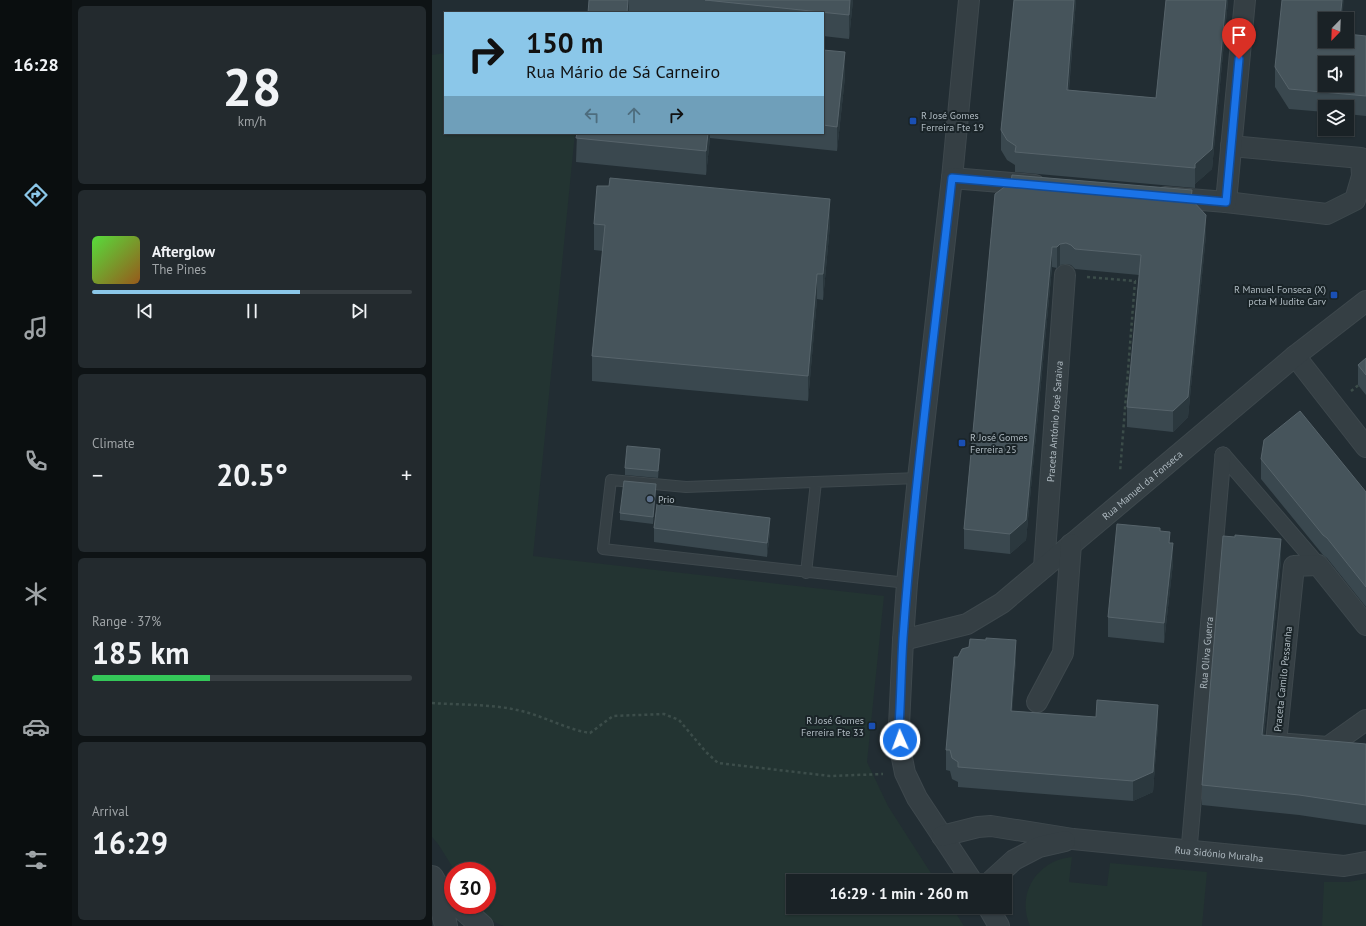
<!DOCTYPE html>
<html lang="en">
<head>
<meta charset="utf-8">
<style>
	:root { --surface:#1a2226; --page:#232a2e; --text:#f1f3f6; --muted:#9fa4a7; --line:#383f43; --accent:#8bc7e9 }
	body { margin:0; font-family:"PT Sans",sans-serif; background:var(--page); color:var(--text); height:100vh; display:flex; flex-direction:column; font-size:15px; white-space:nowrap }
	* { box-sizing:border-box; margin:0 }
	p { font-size:13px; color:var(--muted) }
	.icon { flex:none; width:22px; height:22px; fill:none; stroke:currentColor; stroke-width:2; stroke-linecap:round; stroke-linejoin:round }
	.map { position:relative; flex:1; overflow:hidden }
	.drawer { display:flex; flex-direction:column; gap:6px; padding:6px; background:#0e1315; width:360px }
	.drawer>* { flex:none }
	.hud { position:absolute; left:12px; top:12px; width:380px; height:122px; border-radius:0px; box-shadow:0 1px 3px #0004,0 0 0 1px var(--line); background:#8bc7e9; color:#111; overflow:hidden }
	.needle { width:26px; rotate:203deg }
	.tools { position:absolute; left:886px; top:12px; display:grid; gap:8px }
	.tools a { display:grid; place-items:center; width:36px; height:36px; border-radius:0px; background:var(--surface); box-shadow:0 1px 3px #0004,0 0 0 1px var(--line); font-size:20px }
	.speed { position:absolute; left:12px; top:862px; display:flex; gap:8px; font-size:20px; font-weight:700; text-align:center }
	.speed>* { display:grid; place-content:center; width:52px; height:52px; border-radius:50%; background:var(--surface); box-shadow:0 1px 3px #0004,0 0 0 1px var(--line); line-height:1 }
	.speed .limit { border:6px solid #d22; background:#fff; color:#111 }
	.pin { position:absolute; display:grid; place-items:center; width:34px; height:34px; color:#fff; margin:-41px -17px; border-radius:50% 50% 50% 0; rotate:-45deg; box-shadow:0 0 4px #0007 }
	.pin .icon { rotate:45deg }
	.me { position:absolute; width:44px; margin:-22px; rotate:358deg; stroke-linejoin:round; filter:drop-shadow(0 0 3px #0008) }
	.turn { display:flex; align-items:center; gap:14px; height:84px; padding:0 16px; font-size:18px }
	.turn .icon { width:52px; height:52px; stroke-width:2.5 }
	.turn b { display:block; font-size:28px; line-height:34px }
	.lanes { display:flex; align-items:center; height:38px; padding:0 16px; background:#0003; justify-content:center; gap:20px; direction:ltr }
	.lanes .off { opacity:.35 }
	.big { font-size:30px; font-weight:800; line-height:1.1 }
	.drawer .tile { flex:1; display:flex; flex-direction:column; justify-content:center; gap:6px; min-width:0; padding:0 14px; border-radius:6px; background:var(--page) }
	.drawer .dial { align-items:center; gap:0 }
	.dial b { font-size:52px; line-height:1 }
	.song { display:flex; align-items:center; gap:12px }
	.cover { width:48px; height:48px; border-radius:6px; background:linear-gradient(135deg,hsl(110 70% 55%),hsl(30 70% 35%)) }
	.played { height:4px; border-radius:2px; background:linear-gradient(90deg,var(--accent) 65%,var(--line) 65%) }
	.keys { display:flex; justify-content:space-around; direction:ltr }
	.heat { display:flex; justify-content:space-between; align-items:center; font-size:22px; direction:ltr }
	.charge { height:6px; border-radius:3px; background:linear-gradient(90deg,#34c759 37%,var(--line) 0) }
	.trip { position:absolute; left:354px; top:874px; width:226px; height:40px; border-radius:0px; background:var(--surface); box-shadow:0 1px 3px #0004,0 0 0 1px var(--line); font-weight:800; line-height:40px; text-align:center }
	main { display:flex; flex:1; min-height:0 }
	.tab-bar { display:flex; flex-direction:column; width:72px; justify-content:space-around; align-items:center; background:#0a0e0f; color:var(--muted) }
	.tab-bar .icon { width:28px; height:28px }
	.tab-bar .selected { color:var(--accent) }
	.tab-bar b { font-size:18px; color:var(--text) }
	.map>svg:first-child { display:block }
	.green { fill:#233432 }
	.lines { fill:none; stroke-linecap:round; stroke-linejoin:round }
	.service-casing { stroke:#3e484d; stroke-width:12 }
	.pedestrian-casing { stroke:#3e484d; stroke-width:17 }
	.minor-casing { stroke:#3e484d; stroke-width:22 }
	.tertiary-casing { stroke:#3e484d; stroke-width:24 }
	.path { stroke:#3c4d4a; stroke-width:2.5; stroke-dasharray:3 3; stroke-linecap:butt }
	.service { stroke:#353f44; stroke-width:10 }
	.pedestrian { stroke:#353f44; stroke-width:15 }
	.minor { stroke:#353f44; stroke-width:20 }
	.tertiary { stroke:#353f44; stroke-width:22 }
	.wall { fill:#3a484f }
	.shaded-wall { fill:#2b383e }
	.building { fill:#46545b; stroke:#57646b; fill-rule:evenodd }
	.route-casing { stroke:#114b97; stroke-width:10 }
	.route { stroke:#1a73e8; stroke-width:7 }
	.transit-dot { fill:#1a4fb4; stroke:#1a2428; stroke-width:1.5 }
	.service-dot { fill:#5c6f8a; stroke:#1a2428; stroke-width:1.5 }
	.labels { text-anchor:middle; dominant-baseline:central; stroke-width:4; stroke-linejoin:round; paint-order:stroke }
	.poi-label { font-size:10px; fill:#afbac1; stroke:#1a2428; text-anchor:start }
	.street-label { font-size:10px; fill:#afbac1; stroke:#1a2428 }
</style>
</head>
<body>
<main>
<nav class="tab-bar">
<b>16:28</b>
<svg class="icon selected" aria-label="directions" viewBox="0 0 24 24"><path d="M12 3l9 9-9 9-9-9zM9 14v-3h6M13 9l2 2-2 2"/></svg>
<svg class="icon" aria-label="music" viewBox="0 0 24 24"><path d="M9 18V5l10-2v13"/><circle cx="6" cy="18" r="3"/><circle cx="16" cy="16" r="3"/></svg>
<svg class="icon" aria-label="phone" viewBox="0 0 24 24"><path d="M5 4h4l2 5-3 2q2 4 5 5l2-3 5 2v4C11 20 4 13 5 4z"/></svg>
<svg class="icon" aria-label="climate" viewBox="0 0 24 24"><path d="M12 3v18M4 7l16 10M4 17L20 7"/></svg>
<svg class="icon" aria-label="car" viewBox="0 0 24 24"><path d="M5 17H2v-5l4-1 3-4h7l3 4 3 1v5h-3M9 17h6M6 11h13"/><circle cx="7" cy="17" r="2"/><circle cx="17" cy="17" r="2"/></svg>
<svg class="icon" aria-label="filters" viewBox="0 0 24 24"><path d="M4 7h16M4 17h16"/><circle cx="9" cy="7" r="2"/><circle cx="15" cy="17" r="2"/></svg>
</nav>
<section class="drawer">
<div class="tile dial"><b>28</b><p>km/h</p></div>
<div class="tile">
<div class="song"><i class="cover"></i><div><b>Afterglow</b><p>The Pines</p></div></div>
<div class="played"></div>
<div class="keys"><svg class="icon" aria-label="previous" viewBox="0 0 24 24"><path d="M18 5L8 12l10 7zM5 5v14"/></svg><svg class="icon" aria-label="pause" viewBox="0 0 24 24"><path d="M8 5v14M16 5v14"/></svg><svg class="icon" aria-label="next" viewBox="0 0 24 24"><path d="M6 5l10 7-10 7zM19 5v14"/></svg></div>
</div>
<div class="tile"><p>Climate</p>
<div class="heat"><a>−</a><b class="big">20.5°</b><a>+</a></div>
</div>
<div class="tile"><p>Range · 37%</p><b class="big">185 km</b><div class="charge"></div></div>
<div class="tile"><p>Arrival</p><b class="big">16:29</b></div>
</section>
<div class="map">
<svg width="934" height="926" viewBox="0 0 934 926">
	<rect width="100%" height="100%" fill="#222d33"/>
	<path class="green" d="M13 53V133H143L101 556 452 596 435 762 456 806 504 881H361V907H520L532 926H72C61 923 51 914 45 905H55V871H23L6 844 0 837V55Z
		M640 857 637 882 675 886 678 863 775 872 770 926H598C584 894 605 860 640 857Z
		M934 879V926H890L892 882H916Z"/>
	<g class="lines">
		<defs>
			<path id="service" d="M374 573 384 482
				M475 583 171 549 179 480 254 487 486 478"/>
			<g id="pedestrian">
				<path d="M791 455 886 565"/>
				<path id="s1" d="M757 850 791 455"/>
			</g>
			<g id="minor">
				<path d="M537 0 520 178 486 478 475 583 471 640 467 726 469 753 473 773 485 798 540 881"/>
				<path d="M520 178 603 185"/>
				<path d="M733 197 794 202 895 214 923 200 930 176 929 158 799 146"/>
				<path d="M794 202 813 0"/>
				<path d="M863 356 934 447"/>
				<path id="s2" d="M612 567 633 275"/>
				<path d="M934 625 886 565 862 566 844 743 896 747 934 720"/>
				<path id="s3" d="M471 640 535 624 570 603 863 356 934 301"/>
				<path d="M605 702 631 653 639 544"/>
				<path id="s4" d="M510 836 546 827 559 826 641 839 912 866 934 862"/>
				<path d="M559 881 582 860 607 847 633 841"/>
				<path d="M556 907 567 926"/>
			</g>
			<path id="tertiary" d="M0 877 4 884 14 926
				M26 905 50 926"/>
		</defs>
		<use href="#service" class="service-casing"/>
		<use href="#pedestrian" class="pedestrian-casing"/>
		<use href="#minor" class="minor-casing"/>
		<use href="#tertiary" class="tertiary-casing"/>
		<path class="path" d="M655 277 703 281 688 472
			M919 391 928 384
			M0 703C28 705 58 704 85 710 110 715 133 729 158 733L181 716 232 714 247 720 274 752 286 763 398 776 451 774"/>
		<use href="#service" class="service"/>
		<use href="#pedestrian" class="pedestrian"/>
		<use href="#minor" class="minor"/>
		<use href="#tertiary" class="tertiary"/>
	</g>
	<path class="wall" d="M157 0H421L417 39 391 36V13H156Z
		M582 0H644L637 90 724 98 734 0H796L780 169 763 184V188L583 172V165L575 160 569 150V130Z
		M934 36V116L915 114V107H893V112L857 109 843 87V67L893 41Z
		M391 50 413 77 405 151 278 138 274 175 144 162 145 133H391Z
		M563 194 760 201 774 235 756 417 741 432 695 427V407L707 275 643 269 639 265 634 264 628 265 625 268 620 267 594 540 578 554 532 549V529Z
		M162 224 398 225 391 300 385 299 376 401 160 381V356L171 251 162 250Z
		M934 358V395L926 385V365Z
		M228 456 226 478 193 475V468Z
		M829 459 934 492V607L895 558 891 555 829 479Z
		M224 491 221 524 188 520V513Z
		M222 528 338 532 335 557 222 542Z
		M728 531 738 543 741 563 732 643 676 637V617Z
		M849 560 832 735 934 744V825L867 815 770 805V785Z
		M584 660 580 711 726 725 721 792 701 801 526 787V782L520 779 518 771 514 770V750Z"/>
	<path class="shaded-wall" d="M196 0H197V13H195Z
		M418 0H421L417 39V15Z
		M642 0H644L635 110V90Z
		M794 0H796L780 169 763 184V188V164Z
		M910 0H912L910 19H908Z
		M413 52V77L405 151V127Z
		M276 133H278V138L274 175V151Z
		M398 199V225L391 300V274Z
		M774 215V235L756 417 741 432V411Z
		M628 244V265L625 268V247Z
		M620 247V267L594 540 578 554V534Z
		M385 274V299L376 401V376Z
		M228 449V456L226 478V471Z
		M224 484V491L221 524V517Z
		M338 518V532L335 557V543Z
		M849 539V560L830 755V735Z
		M741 543V563L732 643V623Z
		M584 640V660L579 731V711Z
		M726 705V725L721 792 701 801V781Z"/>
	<path class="building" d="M157 0H196L195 13H156Z
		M273 0H418L417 15Z
		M582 0H642L635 90 724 98 734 0H794L780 149 763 164V168L583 152 584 146 575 140 569 130Z
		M850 0H910L908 19H893V41H915V34L934 36V96L857 89 843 67ZM893 63H915V85H893Z
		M391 50 413 52 405 127 391 125Z
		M145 133H276L274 151 144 138Z
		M580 175 760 190 759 199 774 215 756 397 741 411 695 407 709 255 643 249 639 245 634 243 628 244 625 247H620L594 520 578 534 532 529 563 194 579 182Z
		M178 178 398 199 391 274H385L376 376 160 356 173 225 162 224 165 186H177Z
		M934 358V375L926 365Z
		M868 411 934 492V587L895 538 891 535 829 459 832 440Z
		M195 446 228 449 226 471 193 468Z
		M192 481 224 484 221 517 188 513Z
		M225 504 338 518 335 543 222 528Z
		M685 524 728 528V531L738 532 737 543H741L732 623 676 617Z
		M803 535 849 539 830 735 934 744V805L867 795 770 785 791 536 803 537Z
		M554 638 584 640 579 711 664 717 665 700 726 705 721 772 701 781 526 767V762L520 758 518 750H514L522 657H526L530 649 537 647 538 639 554 640Z"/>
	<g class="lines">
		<defs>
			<path id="route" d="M468 740 467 726C469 697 469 668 471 638 482 484 503 331 520 178L794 202 807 59"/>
		</defs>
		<use href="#route" class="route-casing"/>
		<use href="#route" class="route"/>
	</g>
	<g class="transit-dot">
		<rect x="477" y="117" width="8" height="8" rx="2"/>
		<rect x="898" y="291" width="8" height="8" rx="2"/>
		<rect x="526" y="439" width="8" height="8" rx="2"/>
		<rect x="436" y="722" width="8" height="8" rx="2"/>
	</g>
	<circle class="service-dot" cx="218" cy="499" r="4"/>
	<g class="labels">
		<g class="poi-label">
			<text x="489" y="115">R José Gomes<tspan x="489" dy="12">Ferreira Fte 19</tspan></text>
			<text x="894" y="289" text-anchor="end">R Manuel Fonseca (X)<tspan x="894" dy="12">pcta M Judite Carv</tspan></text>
			<text x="538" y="437">R José Gomes<tspan x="538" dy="12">Ferreira 25</tspan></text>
			<text x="226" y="499">Prio</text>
			<text x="432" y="720" text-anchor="end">R José Gomes<tspan x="432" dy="12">Ferreira Fte 33</tspan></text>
		</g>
		<g class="street-label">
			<text stroke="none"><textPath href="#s2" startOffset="146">Praceta António José Saraiva</textPath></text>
			<text stroke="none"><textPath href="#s3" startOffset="290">Rua Manuel da Fonseca</textPath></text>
			<text stroke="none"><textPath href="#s1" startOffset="198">Rua Oliva Guerra</textPath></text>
			<text transform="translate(851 679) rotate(-84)">Praceta Camilo Pessanha</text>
			<text stroke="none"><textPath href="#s4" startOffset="280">Rua Sidónio Muralha</textPath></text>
		</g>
	</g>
</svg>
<div class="tools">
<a><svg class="needle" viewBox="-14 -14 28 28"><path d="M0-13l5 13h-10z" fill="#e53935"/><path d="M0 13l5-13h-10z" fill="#9fa4a7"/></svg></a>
<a><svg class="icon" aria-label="sound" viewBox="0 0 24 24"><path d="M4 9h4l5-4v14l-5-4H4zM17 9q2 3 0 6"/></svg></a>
<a><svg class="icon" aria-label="layers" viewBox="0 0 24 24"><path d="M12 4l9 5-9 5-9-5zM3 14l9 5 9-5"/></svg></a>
</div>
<div class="speed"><div class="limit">30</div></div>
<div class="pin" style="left:807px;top:59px;background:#d93025"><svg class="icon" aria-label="arrive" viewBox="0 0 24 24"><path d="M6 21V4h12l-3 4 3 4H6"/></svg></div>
<svg class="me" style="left:468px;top:740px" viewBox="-20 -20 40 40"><circle r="17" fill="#1a73e8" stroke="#fff" stroke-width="3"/><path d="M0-11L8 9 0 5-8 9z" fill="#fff"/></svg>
<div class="trip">16:29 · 1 min · 260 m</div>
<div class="hud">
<div class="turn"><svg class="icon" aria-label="right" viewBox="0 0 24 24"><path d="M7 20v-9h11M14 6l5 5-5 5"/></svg><div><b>150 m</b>Rua Mário de Sá Carneiro</div></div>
<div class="lanes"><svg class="icon off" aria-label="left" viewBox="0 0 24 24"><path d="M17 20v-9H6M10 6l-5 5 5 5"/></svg><svg class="icon off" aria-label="ahead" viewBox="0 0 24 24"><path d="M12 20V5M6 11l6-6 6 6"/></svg><svg class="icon" aria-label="right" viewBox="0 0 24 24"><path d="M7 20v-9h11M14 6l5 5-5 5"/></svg></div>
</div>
</div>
</main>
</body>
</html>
